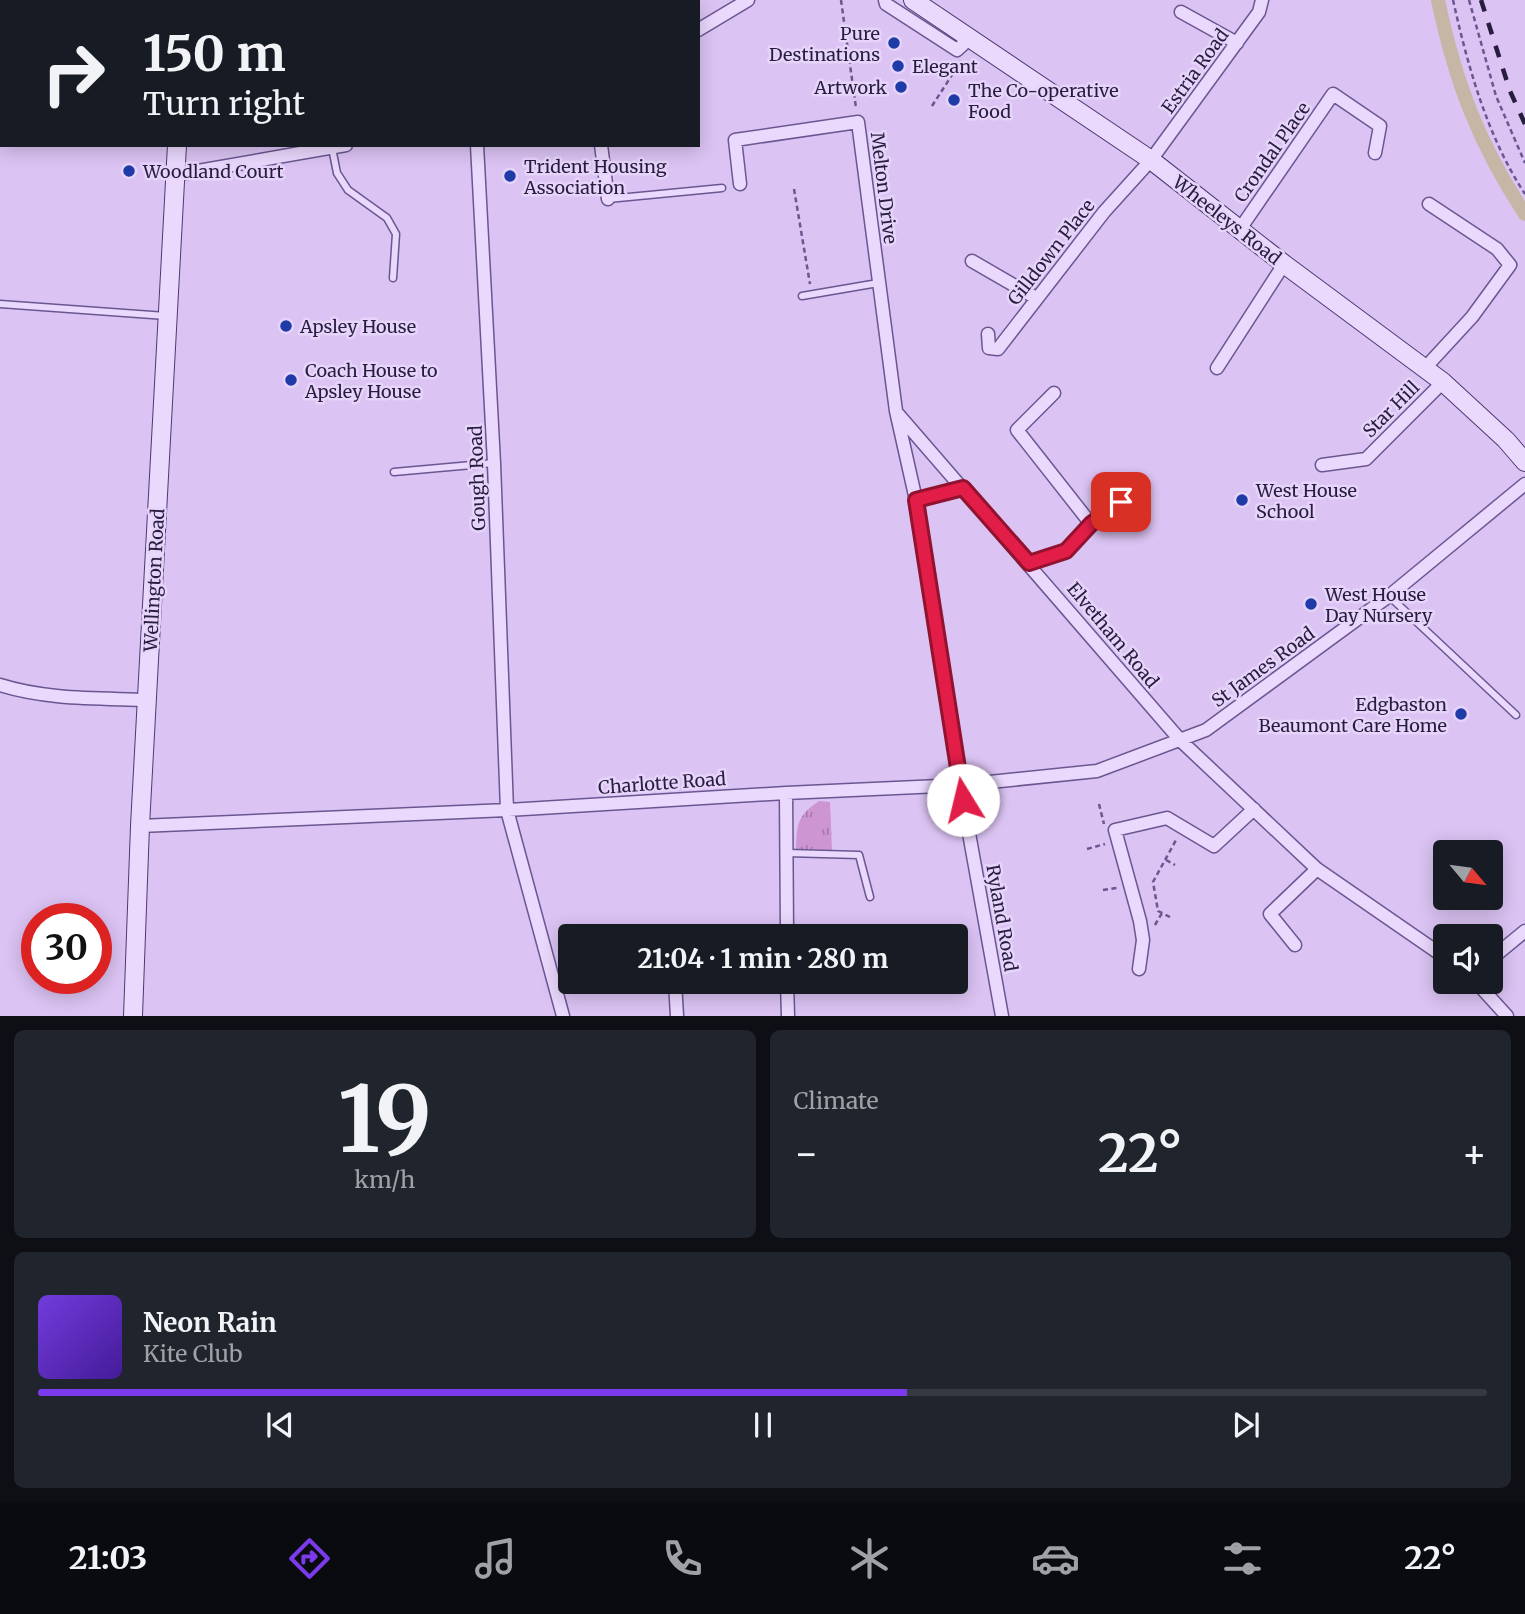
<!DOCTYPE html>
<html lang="en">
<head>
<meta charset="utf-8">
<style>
	:root { --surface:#171b24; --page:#20242c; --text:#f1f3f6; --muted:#9ea1a6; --line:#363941; --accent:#7c3aed }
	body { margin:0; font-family:Merriweather,serif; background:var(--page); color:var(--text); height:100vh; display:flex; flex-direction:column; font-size:26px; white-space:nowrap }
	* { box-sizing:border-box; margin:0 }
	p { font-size:23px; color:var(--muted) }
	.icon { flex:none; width:38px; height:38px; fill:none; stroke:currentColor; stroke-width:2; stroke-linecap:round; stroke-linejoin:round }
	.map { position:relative; height:1016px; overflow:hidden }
	.drawer { display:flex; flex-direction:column; gap:14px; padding:14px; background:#0d0f14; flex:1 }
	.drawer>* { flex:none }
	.guide { position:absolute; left:0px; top:0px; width:700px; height:147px; box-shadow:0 4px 18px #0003; background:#171b24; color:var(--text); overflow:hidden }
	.needle { width:46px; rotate:119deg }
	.buttons { position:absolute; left:1433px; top:840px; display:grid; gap:14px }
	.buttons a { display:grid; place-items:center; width:70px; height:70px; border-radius:7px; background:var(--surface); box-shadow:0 4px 18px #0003; font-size:35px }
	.speed { position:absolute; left:21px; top:903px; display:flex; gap:14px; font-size:35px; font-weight:700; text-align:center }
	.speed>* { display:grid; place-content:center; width:91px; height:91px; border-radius:50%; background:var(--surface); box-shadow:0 4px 18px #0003; line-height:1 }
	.speed .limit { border:10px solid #d22; background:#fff; color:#111 }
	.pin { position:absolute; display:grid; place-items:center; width:60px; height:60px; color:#fff; margin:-30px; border-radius:14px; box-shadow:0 4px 10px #0006 }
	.me { position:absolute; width:77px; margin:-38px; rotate:351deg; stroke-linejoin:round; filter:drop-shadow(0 0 5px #0008) }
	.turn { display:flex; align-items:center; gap:24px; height:147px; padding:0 28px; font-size:32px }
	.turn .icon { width:91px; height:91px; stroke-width:2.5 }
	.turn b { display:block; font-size:49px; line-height:60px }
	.big { font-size:52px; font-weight:700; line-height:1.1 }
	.drawer .card { flex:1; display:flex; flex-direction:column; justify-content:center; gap:10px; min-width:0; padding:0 24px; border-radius:10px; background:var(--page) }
	.drawer .dial { align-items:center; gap:0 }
	.dial b { font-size:91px; line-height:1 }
	.song { display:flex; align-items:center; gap:21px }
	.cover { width:84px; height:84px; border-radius:10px; background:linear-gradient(135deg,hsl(260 70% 55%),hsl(260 70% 35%)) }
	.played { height:7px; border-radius:4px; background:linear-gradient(90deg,var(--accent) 60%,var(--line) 60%) }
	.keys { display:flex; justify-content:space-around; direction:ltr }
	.heat { display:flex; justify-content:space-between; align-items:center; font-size:38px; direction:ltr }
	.drawer .tiles { flex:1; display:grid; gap:14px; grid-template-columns:1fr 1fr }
	.card:last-child { grid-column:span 2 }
	.trip { position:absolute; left:558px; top:924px; width:410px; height:70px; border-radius:7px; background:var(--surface); box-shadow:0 4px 18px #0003; font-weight:700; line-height:70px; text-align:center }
	.tabs { display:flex; height:112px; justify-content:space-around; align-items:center; background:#090b0e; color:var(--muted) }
	.tabs .icon { width:49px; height:49px }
	.tabs .selected { color:var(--accent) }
	.tabs b { font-size:32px; color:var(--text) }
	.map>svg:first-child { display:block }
	.grass { fill:url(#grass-tufts) }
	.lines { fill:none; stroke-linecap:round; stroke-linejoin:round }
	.canal { stroke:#c6b6a6; stroke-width:14 }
	.lane-casing { stroke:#6a5791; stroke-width:9 }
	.street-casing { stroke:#6a5791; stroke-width:15 }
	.secondary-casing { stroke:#4b3a72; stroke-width:20 }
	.path { stroke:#6a5791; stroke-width:2.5; stroke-dasharray:5 3.5; stroke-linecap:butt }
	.lane { stroke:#ead8fd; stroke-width:6 }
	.street { stroke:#ead8fd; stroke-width:12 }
	.secondary { stroke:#ead8fd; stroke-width:18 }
	.rail { stroke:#271d3f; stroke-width:4.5; stroke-dasharray:12 12; stroke-linecap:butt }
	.route-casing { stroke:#92132f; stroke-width:18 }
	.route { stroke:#e11d48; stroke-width:12 }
	.poi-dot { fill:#1f3ba7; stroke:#e7d4fa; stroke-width:2.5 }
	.labels { text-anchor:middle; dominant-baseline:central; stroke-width:5; stroke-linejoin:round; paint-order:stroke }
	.poi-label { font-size:18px; fill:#271d3f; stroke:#e7d4fa; text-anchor:start }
	.street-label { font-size:18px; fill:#271d3f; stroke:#e7d4fa }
</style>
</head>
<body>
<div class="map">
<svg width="1525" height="1016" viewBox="0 0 1525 1016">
	<defs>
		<pattern id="grass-tufts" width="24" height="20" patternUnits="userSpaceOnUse" patternTransform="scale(1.75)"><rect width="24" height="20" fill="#ce95d3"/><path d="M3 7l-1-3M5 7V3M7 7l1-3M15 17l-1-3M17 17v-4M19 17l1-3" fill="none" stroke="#a779ad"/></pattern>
	</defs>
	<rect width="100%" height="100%" fill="#dbc3f3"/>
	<path class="grass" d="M819 801 830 802 832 850 796 849C797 824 797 816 819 801Z"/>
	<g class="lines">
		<path class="canal" d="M1438 0C1455 81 1479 145 1525 214"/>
		<defs>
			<path id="lane" d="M0 130H2
				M332 148 337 173 348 190 387 218 396 234 393 278
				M608 199 722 188
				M802 296 878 283
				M0 304 166 316
				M394 472 494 463
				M1389 596 1516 715
				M787 853 859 855 870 897"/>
			<path id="street" d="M885 0 886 4 957 50 970 38
				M1181 12 1237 43
				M698 30 748 0
				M477 145 494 463 507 810 563 1016
				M601 145 608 199
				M175 175 346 145
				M740 184 735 140 858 122 896 411 916 500 963 800 1002 1016
				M1240 229 1333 94 1380 126 1375 153
				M972 261 1036 298
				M988 334 989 348 998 349 1104 212 1151 160 1259 12 1262 0
				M1217 368 1284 264
				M1425 368 1472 317 1510 265 1497 249 1429 204
				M1054 393 1017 430 1091 524
				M897 413 1181 741 1317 869 1446 958
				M1322 465 1366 459 1443 382
				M916 500 963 488
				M1029 563 1066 551 1091 524 1121 502
				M0 685C47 700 99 698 148 700
				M786 793 787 936
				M140 826 507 810 786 793 961 785 1097 771 1206 730 1389 596 1525 484
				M672 936 697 934
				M1295 945 1270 914 1317 869
				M1491 959 1525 931
				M1139 969 1143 940 1140 921 1115 830 1167 818 1214 846 1254 809
				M675 982 677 1016
				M787 982 788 1016
				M1476 982 1507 1016"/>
			<path id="secondary" d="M913 0 1151 160 1284 264 1443 382 1506 440 1525 462
				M186 2V0
				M133 1016 140 826 177 145"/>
		</defs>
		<use href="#lane" class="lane-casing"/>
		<use href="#street" class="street-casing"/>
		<use href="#secondary" class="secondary-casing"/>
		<path class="path" d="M841 0 856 108
			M1453 0C1468 67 1487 136 1525 194
			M1469 0 1496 96 1525 163
			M932 106 961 61
			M794 189 810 284
			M1099 804 1104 824
			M1087 849 1105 844
			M1166 860 1175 865
			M1103 890 1117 888
			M1170 917 1158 911 1153 882 1176 840
			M1155 925 1162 913"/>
		<use href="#lane" class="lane"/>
		<use href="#street" class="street"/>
		<use href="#secondary" class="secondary"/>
		<path class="rail" d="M1481 0 1510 91 1525 124"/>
	</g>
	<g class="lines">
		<defs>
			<path id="route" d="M963 800 916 500 963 488 1029 563 1066 551 1091 524 1121 502"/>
		</defs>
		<use href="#route" class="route-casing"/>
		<use href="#route" class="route"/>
	</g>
	<g class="poi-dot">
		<circle cx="894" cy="43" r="7"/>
		<circle cx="898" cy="66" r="7"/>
		<circle cx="901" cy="87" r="7"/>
		<circle cx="954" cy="100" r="7"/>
		<circle cx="129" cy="171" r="7"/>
		<circle cx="510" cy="176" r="7"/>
		<circle cx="286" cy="326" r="7"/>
		<circle cx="291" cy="380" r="7"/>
		<circle cx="1242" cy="500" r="7"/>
		<circle cx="1311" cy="604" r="7"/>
		<circle cx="1461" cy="714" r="7"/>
	</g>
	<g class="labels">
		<g class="poi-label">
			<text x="880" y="33" text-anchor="end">Pure<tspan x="880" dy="21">Destinations</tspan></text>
			<text x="912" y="66">Elegant</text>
			<text x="887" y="87" text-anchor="end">Artwork</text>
			<text x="968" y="90">The Co-operative<tspan x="968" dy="21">Food</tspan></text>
			<text x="524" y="166">Trident Housing<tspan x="524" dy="21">Association</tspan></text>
			<text x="143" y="171">Woodland Court</text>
			<text x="300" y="326">Apsley House</text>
			<text x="305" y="370">Coach House to<tspan x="305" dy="21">Apsley House</tspan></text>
			<text x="1256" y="490">West House<tspan x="1256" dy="21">School</tspan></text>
			<text x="1325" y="594">West House<tspan x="1325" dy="21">Day Nursery</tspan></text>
			<text x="1447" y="704" text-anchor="end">Edgbaston<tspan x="1447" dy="21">Beaumont Care Home</tspan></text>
		</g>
		<g class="street-label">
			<text transform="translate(1195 71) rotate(-54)">Estria Road</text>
			<text transform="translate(1272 152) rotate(-55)">Crondal Place</text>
			<text transform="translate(884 188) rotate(83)">Melton Drive</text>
			<text transform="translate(1227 220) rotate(38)">Wheeleys Road</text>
			<text transform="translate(1051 252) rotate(-52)">Gilldown Place</text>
			<text transform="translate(1391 409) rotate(-45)">Star Hill</text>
			<text transform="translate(477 478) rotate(-92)">Gough Road</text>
			<text transform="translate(154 580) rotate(-87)">Wellington Road</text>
			<text transform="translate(1113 635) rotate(50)">Elvetham Road</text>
			<text transform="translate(1263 667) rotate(-36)">St James Road</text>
			<text transform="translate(662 783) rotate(-4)">Charlotte Road</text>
			<text transform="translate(1002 918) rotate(80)">Ryland Road</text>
		</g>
	</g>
</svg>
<div class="buttons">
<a><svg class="needle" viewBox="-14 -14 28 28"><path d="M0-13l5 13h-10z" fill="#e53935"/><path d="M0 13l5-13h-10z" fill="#9ea1a6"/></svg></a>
<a><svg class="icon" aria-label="sound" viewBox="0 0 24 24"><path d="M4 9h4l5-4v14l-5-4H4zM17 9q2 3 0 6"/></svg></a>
</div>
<div class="speed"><div class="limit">30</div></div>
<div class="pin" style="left:1121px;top:502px;background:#d93025"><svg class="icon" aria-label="arrive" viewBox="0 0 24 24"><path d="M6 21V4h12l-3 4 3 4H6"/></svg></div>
<svg class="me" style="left:963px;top:800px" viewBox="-20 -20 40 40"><circle r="19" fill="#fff"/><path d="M0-13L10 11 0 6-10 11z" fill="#e11d48"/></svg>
<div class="trip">21:04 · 1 min · 280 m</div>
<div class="guide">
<div class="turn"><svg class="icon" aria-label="right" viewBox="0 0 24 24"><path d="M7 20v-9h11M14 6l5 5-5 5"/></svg><div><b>150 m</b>Turn right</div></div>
</div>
</div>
<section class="drawer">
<div class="tiles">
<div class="card dial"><b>19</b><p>km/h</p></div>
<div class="card"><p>Climate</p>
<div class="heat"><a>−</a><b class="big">22°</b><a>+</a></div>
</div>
<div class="card">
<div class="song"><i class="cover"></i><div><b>Neon Rain</b><p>Kite Club</p></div></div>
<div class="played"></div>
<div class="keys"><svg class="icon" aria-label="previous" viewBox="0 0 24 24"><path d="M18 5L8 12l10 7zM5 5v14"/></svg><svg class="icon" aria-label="pause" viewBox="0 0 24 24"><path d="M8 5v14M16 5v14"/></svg><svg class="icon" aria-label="next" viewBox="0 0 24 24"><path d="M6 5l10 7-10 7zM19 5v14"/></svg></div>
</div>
</div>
</section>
<nav class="tabs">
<b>21:03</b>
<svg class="icon selected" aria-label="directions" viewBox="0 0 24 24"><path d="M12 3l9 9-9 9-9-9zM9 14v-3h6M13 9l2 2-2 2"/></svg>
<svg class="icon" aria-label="music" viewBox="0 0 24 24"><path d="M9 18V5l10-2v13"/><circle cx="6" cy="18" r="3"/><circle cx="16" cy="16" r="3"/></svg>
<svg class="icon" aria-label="phone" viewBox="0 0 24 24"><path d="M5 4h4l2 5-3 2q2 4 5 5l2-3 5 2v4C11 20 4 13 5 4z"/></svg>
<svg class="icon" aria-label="climate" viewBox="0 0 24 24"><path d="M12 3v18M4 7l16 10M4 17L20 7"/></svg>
<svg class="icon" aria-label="car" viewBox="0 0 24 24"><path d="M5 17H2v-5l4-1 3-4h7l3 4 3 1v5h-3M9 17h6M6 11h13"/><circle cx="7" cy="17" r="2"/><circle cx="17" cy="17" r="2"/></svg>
<svg class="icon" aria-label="filters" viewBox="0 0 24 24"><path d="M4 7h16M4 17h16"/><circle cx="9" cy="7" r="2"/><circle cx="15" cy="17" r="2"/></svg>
<b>22°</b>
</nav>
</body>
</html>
